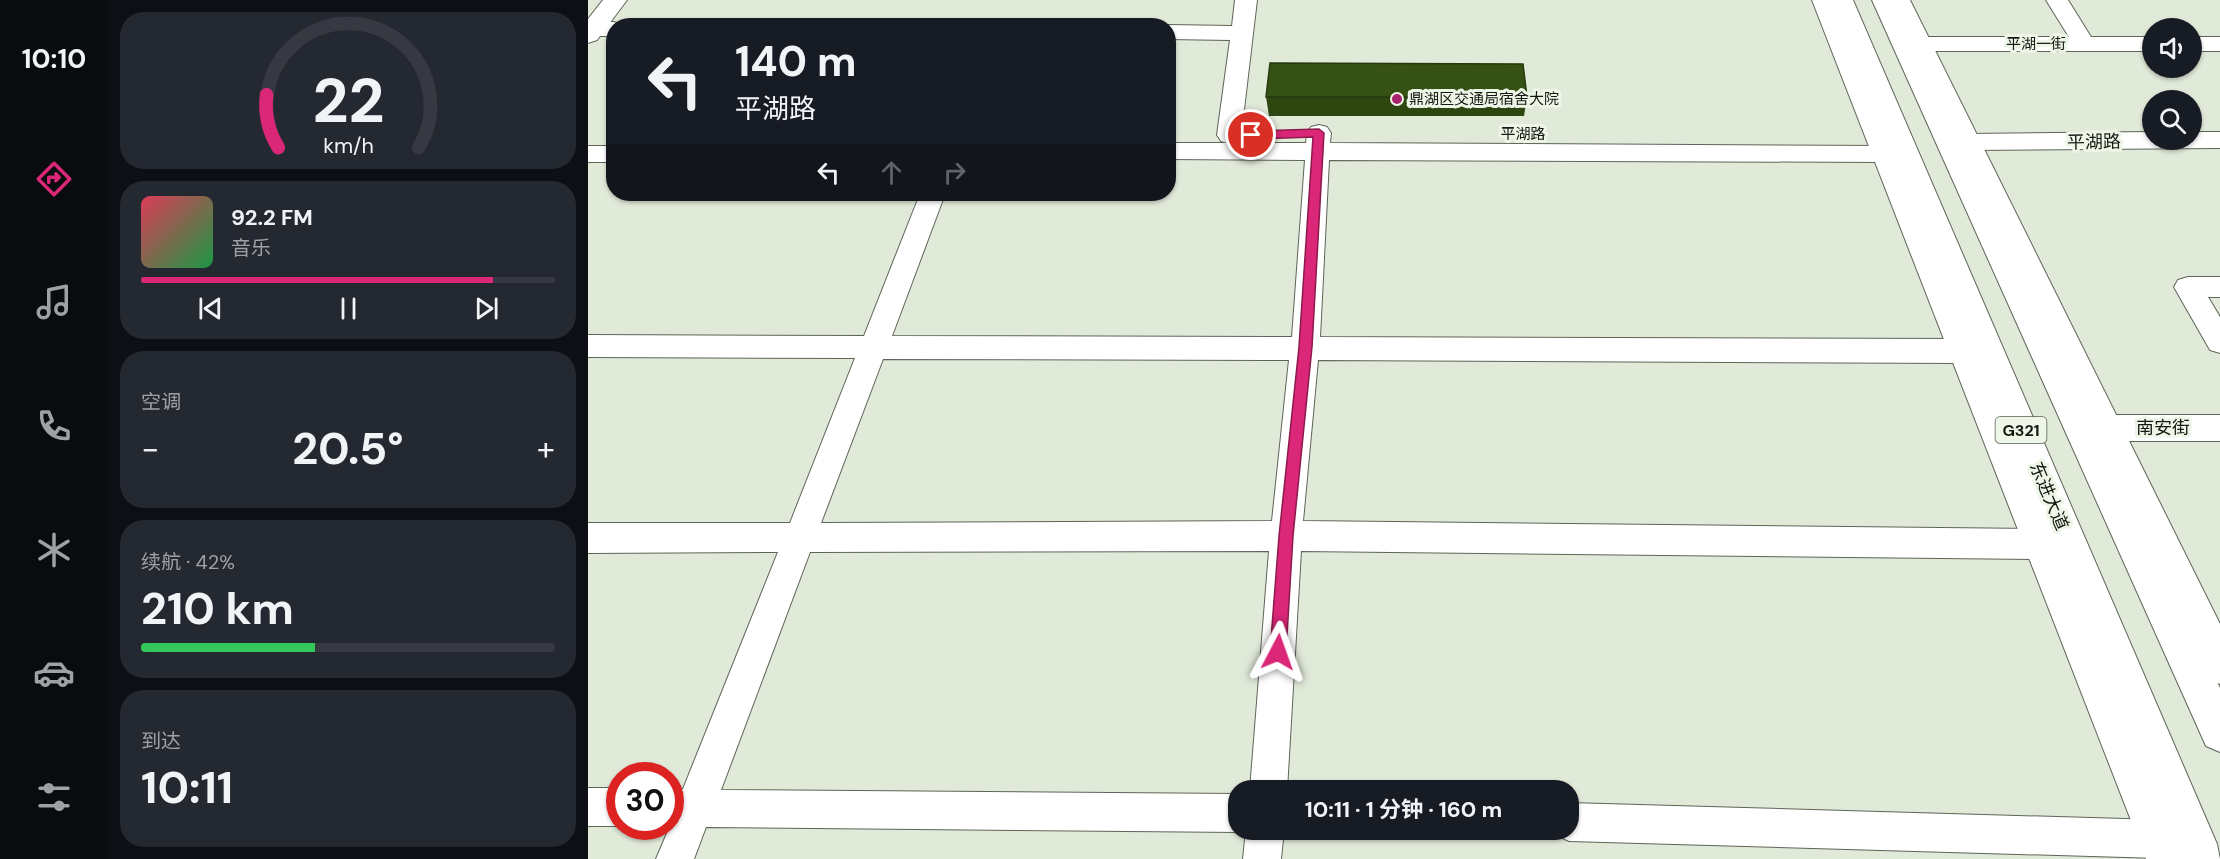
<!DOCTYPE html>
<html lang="zh">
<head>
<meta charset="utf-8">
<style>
	:root { --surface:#171b24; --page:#242831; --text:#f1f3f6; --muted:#9ea1a6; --line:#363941; --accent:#db2777 }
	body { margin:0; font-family:"DM Sans","Noto Sans SC",sans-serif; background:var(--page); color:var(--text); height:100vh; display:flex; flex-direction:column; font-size:22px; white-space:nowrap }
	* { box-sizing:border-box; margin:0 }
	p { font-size:20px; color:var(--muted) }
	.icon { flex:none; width:33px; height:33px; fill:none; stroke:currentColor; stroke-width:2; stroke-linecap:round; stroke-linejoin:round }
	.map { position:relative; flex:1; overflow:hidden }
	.panel { display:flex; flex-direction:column; gap:12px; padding:12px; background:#0d0f14; width:480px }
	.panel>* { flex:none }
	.top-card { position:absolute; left:18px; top:18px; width:570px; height:183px; border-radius:24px; box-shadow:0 2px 4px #0004; background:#171b24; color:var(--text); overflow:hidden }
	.controls { position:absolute; left:1554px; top:18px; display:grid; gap:12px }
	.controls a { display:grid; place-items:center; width:60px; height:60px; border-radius:50%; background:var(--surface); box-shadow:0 2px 4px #0004; font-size:30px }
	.speed { position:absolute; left:18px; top:762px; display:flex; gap:12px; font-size:30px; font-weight:700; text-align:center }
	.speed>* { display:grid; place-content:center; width:78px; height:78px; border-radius:50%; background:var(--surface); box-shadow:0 2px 4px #0004; line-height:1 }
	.speed .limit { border:9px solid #d22; background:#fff; color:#111 }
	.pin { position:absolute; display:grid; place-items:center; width:51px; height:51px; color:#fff; margin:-26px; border:3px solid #fff; border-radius:50%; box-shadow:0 2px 6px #0007 }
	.me { position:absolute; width:66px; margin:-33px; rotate:4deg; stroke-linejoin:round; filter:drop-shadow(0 0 4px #0008) }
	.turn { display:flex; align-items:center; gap:21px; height:126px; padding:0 30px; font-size:27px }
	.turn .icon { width:78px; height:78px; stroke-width:2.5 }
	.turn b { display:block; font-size:42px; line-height:51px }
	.lanes { display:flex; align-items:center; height:57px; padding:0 30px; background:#0003; justify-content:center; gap:30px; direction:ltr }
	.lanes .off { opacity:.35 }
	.big { font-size:45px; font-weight:700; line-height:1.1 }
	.panel .widget { flex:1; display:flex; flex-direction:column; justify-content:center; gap:9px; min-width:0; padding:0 21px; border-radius:24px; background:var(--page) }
	.panel .dial { align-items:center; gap:0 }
	.dial svg { height:156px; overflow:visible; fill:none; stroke:var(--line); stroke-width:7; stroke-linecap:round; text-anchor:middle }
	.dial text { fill:var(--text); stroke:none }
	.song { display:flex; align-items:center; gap:18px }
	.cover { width:72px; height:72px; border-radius:9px; background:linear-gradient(135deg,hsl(350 70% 55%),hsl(140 70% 35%)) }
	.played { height:6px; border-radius:3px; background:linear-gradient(90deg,var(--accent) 85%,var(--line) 85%) }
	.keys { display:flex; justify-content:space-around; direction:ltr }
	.heat { display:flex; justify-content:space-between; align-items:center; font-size:33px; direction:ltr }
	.charge { height:9px; border-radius:4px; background:linear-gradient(90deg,#34c759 42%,var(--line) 0) }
	.trip { position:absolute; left:640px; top:780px; width:351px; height:60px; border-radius:24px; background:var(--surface); box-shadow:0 2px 4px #0004; font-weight:700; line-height:60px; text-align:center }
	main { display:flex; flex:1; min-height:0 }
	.menu { display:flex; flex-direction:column; width:108px; justify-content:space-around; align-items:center; background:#090b0e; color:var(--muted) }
	.menu .icon { width:42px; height:42px }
	.menu .current { color:var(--accent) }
	.menu b { font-size:27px; color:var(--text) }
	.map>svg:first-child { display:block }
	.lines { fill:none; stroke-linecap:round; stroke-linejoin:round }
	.minor-casing { stroke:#5d6557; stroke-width:2 }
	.tertiary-casing { stroke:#5d6557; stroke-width:2 }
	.secondary-casing { stroke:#5d6557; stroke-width:2 }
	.trunk-casing { stroke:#5d6557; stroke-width:2 }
	.minor { fill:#fff; fill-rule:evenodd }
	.tertiary { fill:#fff; fill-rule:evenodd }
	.secondary { fill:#fff; fill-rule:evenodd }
	.trunk { fill:#fff; fill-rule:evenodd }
	.wall { fill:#2e4711 }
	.building { fill:#355214; stroke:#25390e; stroke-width:1.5 }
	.route { fill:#db2777; stroke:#8e194d; stroke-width:1.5 }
	.poi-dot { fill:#a8236e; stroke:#eef7e7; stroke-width:2 }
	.labels { text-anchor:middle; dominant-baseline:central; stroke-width:6; stroke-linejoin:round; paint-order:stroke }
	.far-street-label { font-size:15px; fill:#151812; stroke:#eef7e7 }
	.far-poi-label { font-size:15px; fill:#151812; stroke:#eef7e7; text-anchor:start }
	.shield { fill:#eef7e7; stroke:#565b52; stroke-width:1.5 }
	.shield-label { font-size:16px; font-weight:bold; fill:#151812 }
	.street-label { font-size:18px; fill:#151812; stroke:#eef7e7 }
</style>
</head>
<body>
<main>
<nav class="menu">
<b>10:10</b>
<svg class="icon current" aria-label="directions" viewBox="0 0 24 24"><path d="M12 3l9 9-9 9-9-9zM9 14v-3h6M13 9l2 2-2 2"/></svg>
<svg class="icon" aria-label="music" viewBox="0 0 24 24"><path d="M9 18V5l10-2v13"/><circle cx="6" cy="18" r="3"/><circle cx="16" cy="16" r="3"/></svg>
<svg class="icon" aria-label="phone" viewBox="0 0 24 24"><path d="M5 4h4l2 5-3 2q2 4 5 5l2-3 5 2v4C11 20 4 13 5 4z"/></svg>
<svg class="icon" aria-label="climate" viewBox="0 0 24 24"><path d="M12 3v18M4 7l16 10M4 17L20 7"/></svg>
<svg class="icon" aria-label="car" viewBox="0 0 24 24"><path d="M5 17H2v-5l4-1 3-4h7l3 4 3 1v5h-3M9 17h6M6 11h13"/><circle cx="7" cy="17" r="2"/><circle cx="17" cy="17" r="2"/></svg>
<svg class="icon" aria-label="filters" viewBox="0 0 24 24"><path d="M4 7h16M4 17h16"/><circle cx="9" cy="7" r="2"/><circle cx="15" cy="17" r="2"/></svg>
</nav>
<section class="panel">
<div class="widget dial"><svg viewBox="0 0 100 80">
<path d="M14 69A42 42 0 1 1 86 69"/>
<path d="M14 69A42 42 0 0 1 8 42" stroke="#db2777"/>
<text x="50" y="56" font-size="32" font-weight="700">22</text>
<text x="50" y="72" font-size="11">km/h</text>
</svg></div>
<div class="widget">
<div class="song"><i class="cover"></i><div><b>92.2 FM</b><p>音乐</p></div></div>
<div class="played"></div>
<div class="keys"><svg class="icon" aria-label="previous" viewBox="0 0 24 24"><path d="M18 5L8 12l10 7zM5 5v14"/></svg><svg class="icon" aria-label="pause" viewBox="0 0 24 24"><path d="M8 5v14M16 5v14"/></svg><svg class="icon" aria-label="next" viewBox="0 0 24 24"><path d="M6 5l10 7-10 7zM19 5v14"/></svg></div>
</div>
<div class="widget"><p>空调</p>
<div class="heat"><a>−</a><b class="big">20.5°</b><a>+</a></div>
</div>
<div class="widget"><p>续航 · 42%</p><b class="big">210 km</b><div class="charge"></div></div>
<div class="widget"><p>到达</p><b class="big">10:11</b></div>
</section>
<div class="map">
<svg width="1632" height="859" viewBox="0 0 1632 859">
	<rect width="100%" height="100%" fill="#e1ead9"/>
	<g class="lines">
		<defs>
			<path id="minor" d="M647 0H669L653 135 649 141 642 143H718L719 133 723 127 731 125 739 127 743 133 742 143 1296 146 1305 148 1308 154 1305 160 1296 162 741 160 732 337 1375 339 1385 343 1389 351 1385 359 1375 363 730 360 715 521 1453 529 1464 533 1469 544 1464 555 1453 559 713 551 699 790H662L681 551 222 552 133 790 651 794V830H657L651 832 118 827 106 859H68L82 826V789H95L190 552 0 553V523H202L267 358 0 357V335L276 336 332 194H357L304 336 704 337 717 160 580 159V143H639L633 141 629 135 642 40 580 39V26H579L580 25 644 26ZM295 359 701 360 684 521 233 523Z
				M1458 0H1480L1503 37H1564V51H1331L1323 49 1320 44 1323 39 1331 37H1481Z
				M0 22H26L35 26H26V36H0Z
				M1604 37H1632V51H1604Z
				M1564 132V140H1604V132H1632V148L1380 150 1371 148 1368 142 1371 136 1380 134Z
				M0 146H26V162H0Z
				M1600 277H1632V297H1620L1632 317V353L1622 350 1586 287 1590 280Z
				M1517 415H1632V441H1517L1506 437 1502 428 1506 419Z
				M0 788H32V826H0Z
				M981 803 1571 820 1585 825 1590 839 1585 853 1571 858 981 841 968 835 965 830H981Z
				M658 830H696L693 859H655Z"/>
			<path id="tertiary" d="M15 0H39L9 40 0 43V19Z"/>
			<path id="secondary" d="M1224 0H1248L1600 859H1558Z
				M1298 0H1322L1632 624V684L1618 678Z"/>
			<path id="trunk" d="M1241 0H1265L1629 844 1632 859H1593Z
				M1284 0H1308L1632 688V752L1618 746Z"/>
		</defs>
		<use href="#minor" class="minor-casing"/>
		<use href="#tertiary" class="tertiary-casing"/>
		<use href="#secondary" class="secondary-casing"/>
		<use href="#trunk" class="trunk-casing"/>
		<use href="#minor" class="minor"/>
		<use href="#tertiary" class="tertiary"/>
		<use href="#secondary" class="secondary"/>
		<use href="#trunk" class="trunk"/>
	</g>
	<path class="wall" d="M678 97H939L936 116H681Z"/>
	<path class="building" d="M682 63 935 64 939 97H678Z"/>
	<path class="route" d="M731 129 736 133 724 347 705 536 698 652 695 657 690 660 684 657 682 652 691 536 711 347 725 137 663 139 658 135 663 131Z"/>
	<circle class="poi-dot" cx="809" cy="99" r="6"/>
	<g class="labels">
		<g class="far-street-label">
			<text x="1448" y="44">平湖一街</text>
			<text x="935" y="134">平湖路</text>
		</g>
		<g class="far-poi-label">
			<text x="821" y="99">鼎湖区交通局宿舍大院</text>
		</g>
		<rect class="shield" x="1407.5" y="417" width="51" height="26" rx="4.5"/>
		<g class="shield-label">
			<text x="1433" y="430">G321</text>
		</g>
		<g class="street-label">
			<text transform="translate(1506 142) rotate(-1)">平湖路</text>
			<text x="1575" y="428">南安街</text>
			<text transform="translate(1461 496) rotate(67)">东进大道</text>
		</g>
	</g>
</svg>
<div class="controls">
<a><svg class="icon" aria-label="sound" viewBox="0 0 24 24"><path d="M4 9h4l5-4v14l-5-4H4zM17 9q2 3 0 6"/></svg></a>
<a><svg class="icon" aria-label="search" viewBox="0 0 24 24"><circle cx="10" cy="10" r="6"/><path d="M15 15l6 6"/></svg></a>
</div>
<div class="speed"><div class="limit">30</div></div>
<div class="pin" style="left:663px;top:135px;background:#d93025"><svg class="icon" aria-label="arrive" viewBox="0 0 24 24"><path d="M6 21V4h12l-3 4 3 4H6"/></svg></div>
<svg class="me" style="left:690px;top:652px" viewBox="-20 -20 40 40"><path d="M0-17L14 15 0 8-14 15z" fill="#db2777" stroke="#fff" stroke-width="4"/></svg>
<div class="trip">10:11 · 1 分钟 · 160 m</div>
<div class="top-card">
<div class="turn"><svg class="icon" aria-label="left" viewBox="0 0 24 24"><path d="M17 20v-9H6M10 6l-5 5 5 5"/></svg><div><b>140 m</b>平湖路</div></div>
<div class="lanes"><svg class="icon" aria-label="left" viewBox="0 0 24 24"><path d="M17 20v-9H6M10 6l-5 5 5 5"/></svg><svg class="icon off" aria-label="ahead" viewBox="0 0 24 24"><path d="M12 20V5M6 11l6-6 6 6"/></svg><svg class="icon off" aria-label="right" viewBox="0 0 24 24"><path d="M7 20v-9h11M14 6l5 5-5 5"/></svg></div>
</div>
</div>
</main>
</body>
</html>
